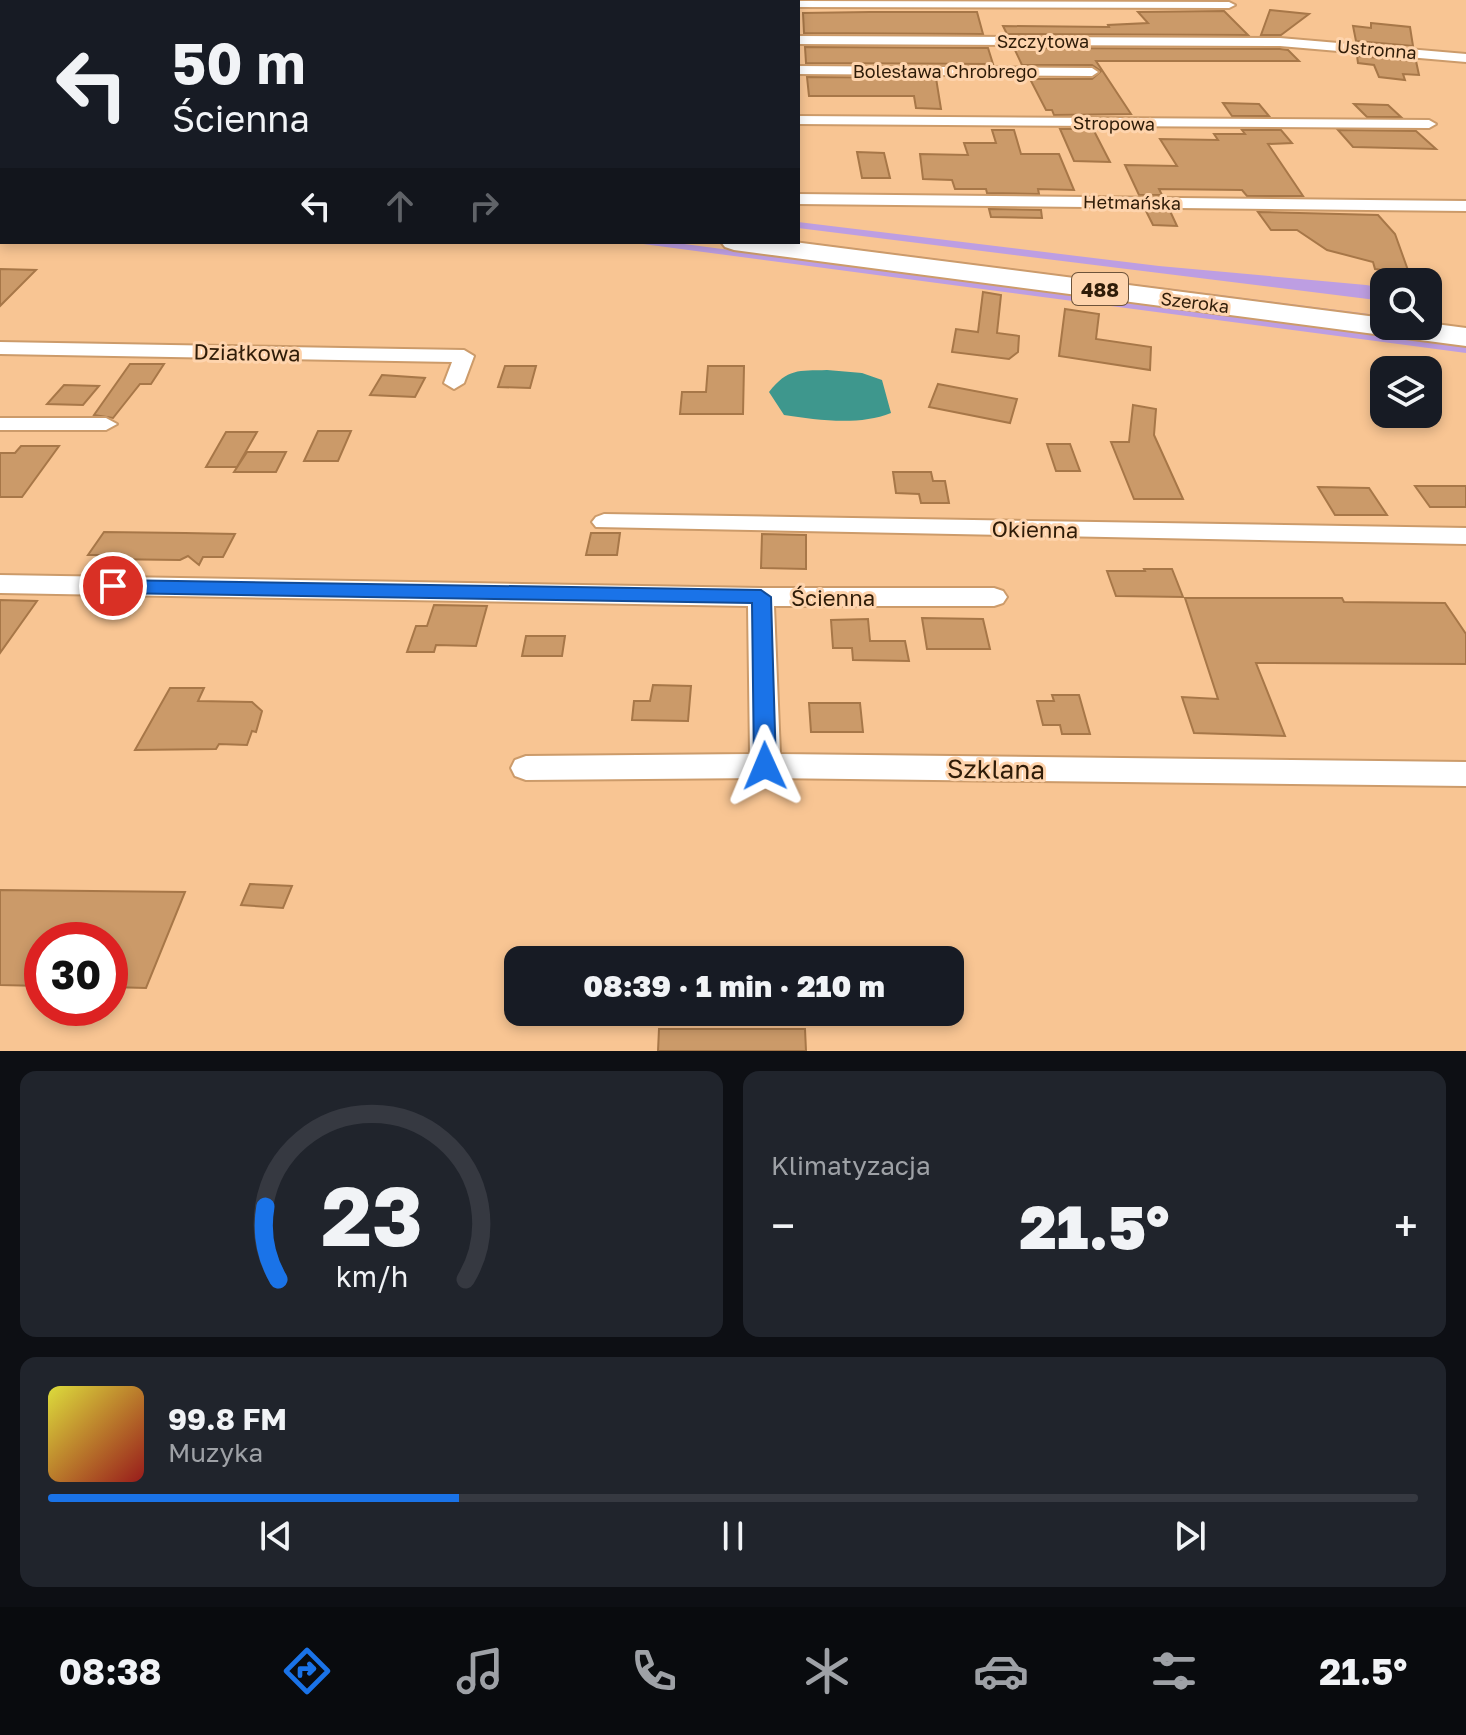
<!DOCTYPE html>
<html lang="pl">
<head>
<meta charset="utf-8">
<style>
	:root { --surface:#171b24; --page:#20242c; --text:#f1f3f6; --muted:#9ea1a6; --line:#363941; --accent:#1a73e8 }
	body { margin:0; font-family:"Golos Text",sans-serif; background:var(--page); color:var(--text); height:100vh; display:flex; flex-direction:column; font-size:30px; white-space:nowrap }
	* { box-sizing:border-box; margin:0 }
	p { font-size:26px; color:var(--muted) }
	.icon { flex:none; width:44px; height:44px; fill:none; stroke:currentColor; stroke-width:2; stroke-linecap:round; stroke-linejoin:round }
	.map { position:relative; height:1051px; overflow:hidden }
	.side { display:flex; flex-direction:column; gap:20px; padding:20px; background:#0d0f14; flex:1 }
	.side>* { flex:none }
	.hud { position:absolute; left:0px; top:0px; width:800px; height:244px; box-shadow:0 4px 12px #0003; background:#171b24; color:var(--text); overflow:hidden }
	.tools { position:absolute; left:1370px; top:268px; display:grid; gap:16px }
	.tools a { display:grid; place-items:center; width:72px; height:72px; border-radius:16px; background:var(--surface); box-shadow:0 4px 12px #0003; font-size:40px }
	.speed { position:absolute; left:24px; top:922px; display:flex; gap:16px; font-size:40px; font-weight:700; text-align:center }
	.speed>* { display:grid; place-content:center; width:104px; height:104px; border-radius:50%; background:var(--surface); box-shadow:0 4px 12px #0003; line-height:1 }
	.speed .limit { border:12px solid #d22; background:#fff; color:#111 }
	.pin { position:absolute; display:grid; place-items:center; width:68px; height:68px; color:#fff; margin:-34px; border:4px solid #fff; border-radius:50%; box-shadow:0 2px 8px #0007 }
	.me { position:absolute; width:88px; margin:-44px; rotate:359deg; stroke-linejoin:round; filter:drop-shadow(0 0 6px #0008) }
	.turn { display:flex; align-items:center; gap:28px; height:168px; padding:0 40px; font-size:36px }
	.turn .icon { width:104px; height:104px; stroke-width:2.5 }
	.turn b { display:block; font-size:56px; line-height:68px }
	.lanes { display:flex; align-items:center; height:76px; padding:0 40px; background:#0003; justify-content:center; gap:40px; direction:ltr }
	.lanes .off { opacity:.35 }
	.big { font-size:60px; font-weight:800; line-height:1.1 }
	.side .widget { flex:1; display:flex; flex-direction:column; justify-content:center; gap:12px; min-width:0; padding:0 28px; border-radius:16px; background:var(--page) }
	.side .dial { align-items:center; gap:0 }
	.dial svg { height:208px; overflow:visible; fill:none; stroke:var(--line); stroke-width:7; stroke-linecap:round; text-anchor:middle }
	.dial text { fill:var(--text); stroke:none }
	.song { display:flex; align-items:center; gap:24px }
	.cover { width:96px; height:96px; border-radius:12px; background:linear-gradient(135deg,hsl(60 70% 55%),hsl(0 70% 35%)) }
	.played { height:8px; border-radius:4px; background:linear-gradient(90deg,var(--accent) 30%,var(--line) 30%) }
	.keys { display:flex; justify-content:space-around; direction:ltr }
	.heat { display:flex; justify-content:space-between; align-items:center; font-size:44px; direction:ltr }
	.side .tiles { flex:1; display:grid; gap:20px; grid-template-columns:1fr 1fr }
	.widget:last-child { grid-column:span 2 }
	.trip { position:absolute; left:504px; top:946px; width:460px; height:80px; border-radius:16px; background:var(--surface); box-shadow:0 4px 12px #0003; font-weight:800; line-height:80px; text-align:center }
	.dock { display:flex; height:128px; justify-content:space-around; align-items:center; background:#090b0e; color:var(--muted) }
	.dock .icon { width:56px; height:56px }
	.dock .active { color:var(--accent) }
	.dock b { font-size:36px; color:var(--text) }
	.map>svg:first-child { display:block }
	.green { fill:#bd9ee2 }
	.water { fill:#3e978d }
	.building { fill:#cb9a69; stroke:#a77748; stroke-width:2 }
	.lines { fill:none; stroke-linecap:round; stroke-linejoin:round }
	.minor-casing { stroke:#cc9b6a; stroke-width:4 }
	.primary-casing { stroke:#cc9b6a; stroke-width:4 }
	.minor { fill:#fff; fill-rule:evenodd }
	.primary { fill:#fff; fill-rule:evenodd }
	.route { fill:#1a73e8; stroke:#114b97; stroke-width:2 }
	.labels { text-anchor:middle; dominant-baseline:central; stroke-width:6; stroke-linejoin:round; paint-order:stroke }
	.far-street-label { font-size:18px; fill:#2f1c08; stroke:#fed4ad }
	.shield { fill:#fed4ad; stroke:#6d533a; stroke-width:2 }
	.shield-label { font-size:20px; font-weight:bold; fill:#2f1c08 }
	.street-label { font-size:22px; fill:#2f1c08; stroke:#fed4ad }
	.near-street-label { font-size:26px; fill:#2f1c08; stroke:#fed4ad }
</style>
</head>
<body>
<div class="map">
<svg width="1466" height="1051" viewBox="0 0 1466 1051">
	<rect width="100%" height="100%" fill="#f8c593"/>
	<path class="green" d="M798 222 1159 266 1366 285 1384 288V301L798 228Z
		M798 241 1384 316V320L775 242Z
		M628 242H669L1466 346V353Z"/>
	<path class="water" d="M827 370 862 373 882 380 891 413C859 426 817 420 784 415L769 392C788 368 798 371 827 370Z"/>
	<path class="building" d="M1270 10 1309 14 1281 35H1261Z
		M1224 11 1248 35 1007 34 1003 26 1109 27 1108 25 1148 23 1138 12Z
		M870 12H977L983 34 804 33 803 13Z
		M1371 23 1410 27 1413 46 1356 41 1353 26 1371 28Z
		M805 47 988 48 993 64 806 63Z
		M1014 48 1280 49 1288 50 1299 61H1096L1131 114 1054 115 1052 110H1046L1030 79H1092L1101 71 1092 65H1022Z
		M1357 56 1416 61 1419 75 1403 74 1405 80 1379 77 1374 65 1358 63Z
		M807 77 936 78 941 109 916 108 914 96H809Z
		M1223 103 1259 104 1269 116H1232Z
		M1354 104 1388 105 1401 117H1367Z
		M1060 129H1093L1110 162 1074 161Z
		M992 130H1014L1021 154H1059L1074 190 1038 189 1039 194 987 193 986 189H955L952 180 923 179 920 154 968 155 964 143H996Z
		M1242 130H1281L1292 143 1268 144 1303 196H1247L1242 190 1159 189 1162 195H1139L1125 165 1177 166 1160 139 1218 140 1214 134H1245Z
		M1338 130 1416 131 1436 149 1353 147Z
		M857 152 884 153 890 178H862Z
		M989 209 1041 210 1042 218 991 217Z
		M1146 211H1170L1177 226 1153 225Z
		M1258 212 1378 215 1395 234 1409 273 1375 269 1373 262 1327 250 1297 230H1271Z
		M0 269 36 270 0 306Z
		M983 292 1001 295 997 333 1019 336 1018 352 1009 359 952 352 956 329 978 332Z
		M1065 309 1099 314 1096 339 1151 347 1150 370 1059 356Z
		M130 364H164L151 384H140L113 418 94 415Z
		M505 366H536L530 388 498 387Z
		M708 366H744L743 414H680L682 392H706Z
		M382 375 425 378 415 397 370 395Z
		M938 384 1017 399 1010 423 929 407Z
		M64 385 99 386 83 405 47 404Z
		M1133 405 1156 409 1154 435 1183 499H1134L1111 442H1129Z
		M318 431H351L338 461H304Z
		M226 432H257L237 467H206Z
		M1047 444H1070L1080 471H1056Z
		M21 446H59L22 497H0V453H15Z
		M247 452H286L276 472H234Z
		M893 472H931L933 481H945L949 503H921L919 494 896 493Z
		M1415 486H1466V507H1430Z
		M1318 487 1369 488 1387 515H1335Z
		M104 532 185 533 235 534 223 557H203L199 565 188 556 180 560 103 559 106 555H88Z
		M591 533H620L617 555H586Z
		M762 534 806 535V569L761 568Z
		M1144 569H1172L1183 597 1116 596 1107 571H1145Z
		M1185 598H1342L1344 602 1445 603 1466 634V664L1256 663 1285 736 1194 733 1182 697 1218 699Z
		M0 600 37 601 0 653Z
		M434 605 487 606 476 646 436 645 434 652H407L416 626H427Z
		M922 618 983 619 990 649H927Z
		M868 619 870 641H905L909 661 853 660 852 648H833L831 620Z
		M526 636H565L562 656H522Z
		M653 685 691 686 688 721 632 720 634 701H650Z
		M170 688H204L198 701 252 702 262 711 256 732 252 731 247 745 219 744 216 749 135 750Z
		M1052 695H1079L1090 734H1062L1060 725H1043L1037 701H1054Z
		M809 703H860L863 732H811Z
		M250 884 292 886 283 908 241 905Z
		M0 890 185 892 146 988 110 987V940H42V986L0 985Z
		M659 1029H805L806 1051H658Z"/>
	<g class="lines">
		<defs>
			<path id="minor" d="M110 0H123L108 2Z
				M403 0H495L497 2H403Z
				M798 1 1229 2 1235 5 1229 8 798 7V2H794Z
				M798 36 1280 38 1466 54V62L1280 46 798 44Z
				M798 66 1092 68 1098 72 1092 76 798 74Z
				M2 79V87L0 88V80Z
				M0 101H2V109H0Z
				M798 116 1429 120 1436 124 1429 128 798 124Z
				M798 194 1466 201V211L798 204Z
				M0 342 464 350 474 356 464 383 454 389 444 383 452 362 0 354Z
				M0 418H106L117 424 106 430H0Z
				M604 514 1466 528V544L596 527 592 522 596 517Z
				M0 575 761 588H994L1003 591 1007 597 1003 603 994 606H774L780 754 1466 762V786L765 778 526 780 515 776 511 768 515 760 526 756 750 754 748 606 0 593Z"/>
			<path id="primary" d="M0 128H2V142L0 141Z
				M721 242H794L1384 318V326H1428V323L1466 328V346L734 250 725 247Z"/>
		</defs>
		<use href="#minor" class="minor-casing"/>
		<use href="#primary" class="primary-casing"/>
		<use href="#minor" class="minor"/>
		<use href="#primary" class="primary"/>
	</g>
	<path class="route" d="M113 580 761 590 771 597 776 766 773 773 765 775 757 773 754 766 752 603 113 593 104 586Z"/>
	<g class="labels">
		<g class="far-street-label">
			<text x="1043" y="41">Szczytowa</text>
			<text transform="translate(1377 49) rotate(5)">Ustronna</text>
			<text x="945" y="71">Bolesława Chrobrego</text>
			<text transform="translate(1114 123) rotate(1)">Stropowa</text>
			<text transform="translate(1132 202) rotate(1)">Hetmańska</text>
			<text transform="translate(1195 302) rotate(7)">Szeroka</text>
		</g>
		<rect class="shield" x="1072" y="273" width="56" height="32" rx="6"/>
		<g class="shield-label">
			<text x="1100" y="289">488</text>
		</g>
		<g class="street-label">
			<text transform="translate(247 352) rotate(1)">Działkowa</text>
			<text transform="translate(1035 529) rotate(1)">Okienna</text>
			<text x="833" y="597">Ścienna</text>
		</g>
		<g class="near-street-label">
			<text transform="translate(996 769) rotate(1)">Szklana</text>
		</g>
	</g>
</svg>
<div class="tools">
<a><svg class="icon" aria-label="search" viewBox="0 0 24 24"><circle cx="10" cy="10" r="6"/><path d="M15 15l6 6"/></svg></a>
<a><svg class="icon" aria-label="layers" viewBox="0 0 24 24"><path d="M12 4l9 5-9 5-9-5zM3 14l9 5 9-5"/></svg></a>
</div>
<div class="speed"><div class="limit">30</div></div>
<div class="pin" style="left:113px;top:586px;background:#d93025"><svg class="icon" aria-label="arrive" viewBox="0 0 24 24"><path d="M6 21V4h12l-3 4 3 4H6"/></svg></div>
<svg class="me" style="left:765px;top:766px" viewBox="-20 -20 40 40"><path d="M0-17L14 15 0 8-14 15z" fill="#1a73e8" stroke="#fff" stroke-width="4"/></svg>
<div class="trip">08:39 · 1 min · 210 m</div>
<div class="hud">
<div class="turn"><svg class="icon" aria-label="left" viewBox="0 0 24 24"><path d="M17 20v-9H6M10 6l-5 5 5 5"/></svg><div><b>50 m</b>Ścienna</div></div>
<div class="lanes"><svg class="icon" aria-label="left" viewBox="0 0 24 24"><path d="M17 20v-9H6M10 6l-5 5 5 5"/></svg><svg class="icon off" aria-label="ahead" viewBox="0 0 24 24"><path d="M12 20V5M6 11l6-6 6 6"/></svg><svg class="icon off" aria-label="right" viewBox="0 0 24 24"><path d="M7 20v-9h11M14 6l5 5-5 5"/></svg></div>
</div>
</div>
<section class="side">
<div class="tiles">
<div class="widget dial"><svg viewBox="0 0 100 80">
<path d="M14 69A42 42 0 1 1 86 69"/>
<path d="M14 69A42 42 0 0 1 9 41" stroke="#1a73e8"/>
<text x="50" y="56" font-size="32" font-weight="700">23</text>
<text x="50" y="72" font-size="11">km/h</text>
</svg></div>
<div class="widget"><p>Klimatyzacja</p>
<div class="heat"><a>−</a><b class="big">21.5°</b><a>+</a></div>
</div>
<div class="widget">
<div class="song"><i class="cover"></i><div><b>99.8 FM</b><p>Muzyka</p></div></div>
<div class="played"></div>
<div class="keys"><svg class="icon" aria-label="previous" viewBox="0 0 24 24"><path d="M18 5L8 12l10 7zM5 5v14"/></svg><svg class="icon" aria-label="pause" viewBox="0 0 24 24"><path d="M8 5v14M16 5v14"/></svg><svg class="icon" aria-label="next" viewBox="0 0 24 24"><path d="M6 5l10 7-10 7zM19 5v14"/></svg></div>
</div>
</div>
</section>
<nav class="dock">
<b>08:38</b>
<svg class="icon active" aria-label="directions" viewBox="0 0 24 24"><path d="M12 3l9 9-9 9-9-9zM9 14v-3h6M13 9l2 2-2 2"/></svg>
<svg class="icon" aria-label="music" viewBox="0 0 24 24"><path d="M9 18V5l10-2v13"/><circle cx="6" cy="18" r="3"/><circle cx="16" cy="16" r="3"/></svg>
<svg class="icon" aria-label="phone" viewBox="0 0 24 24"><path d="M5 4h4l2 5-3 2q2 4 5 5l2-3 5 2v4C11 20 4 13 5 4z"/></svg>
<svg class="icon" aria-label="climate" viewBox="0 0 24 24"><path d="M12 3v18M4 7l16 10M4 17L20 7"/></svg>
<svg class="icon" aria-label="car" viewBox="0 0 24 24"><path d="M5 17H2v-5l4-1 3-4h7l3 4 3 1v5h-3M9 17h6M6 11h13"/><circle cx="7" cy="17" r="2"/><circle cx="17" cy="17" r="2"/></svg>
<svg class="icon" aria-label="filters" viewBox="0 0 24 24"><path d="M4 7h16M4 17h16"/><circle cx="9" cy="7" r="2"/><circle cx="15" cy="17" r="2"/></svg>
<b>21.5°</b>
</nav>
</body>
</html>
